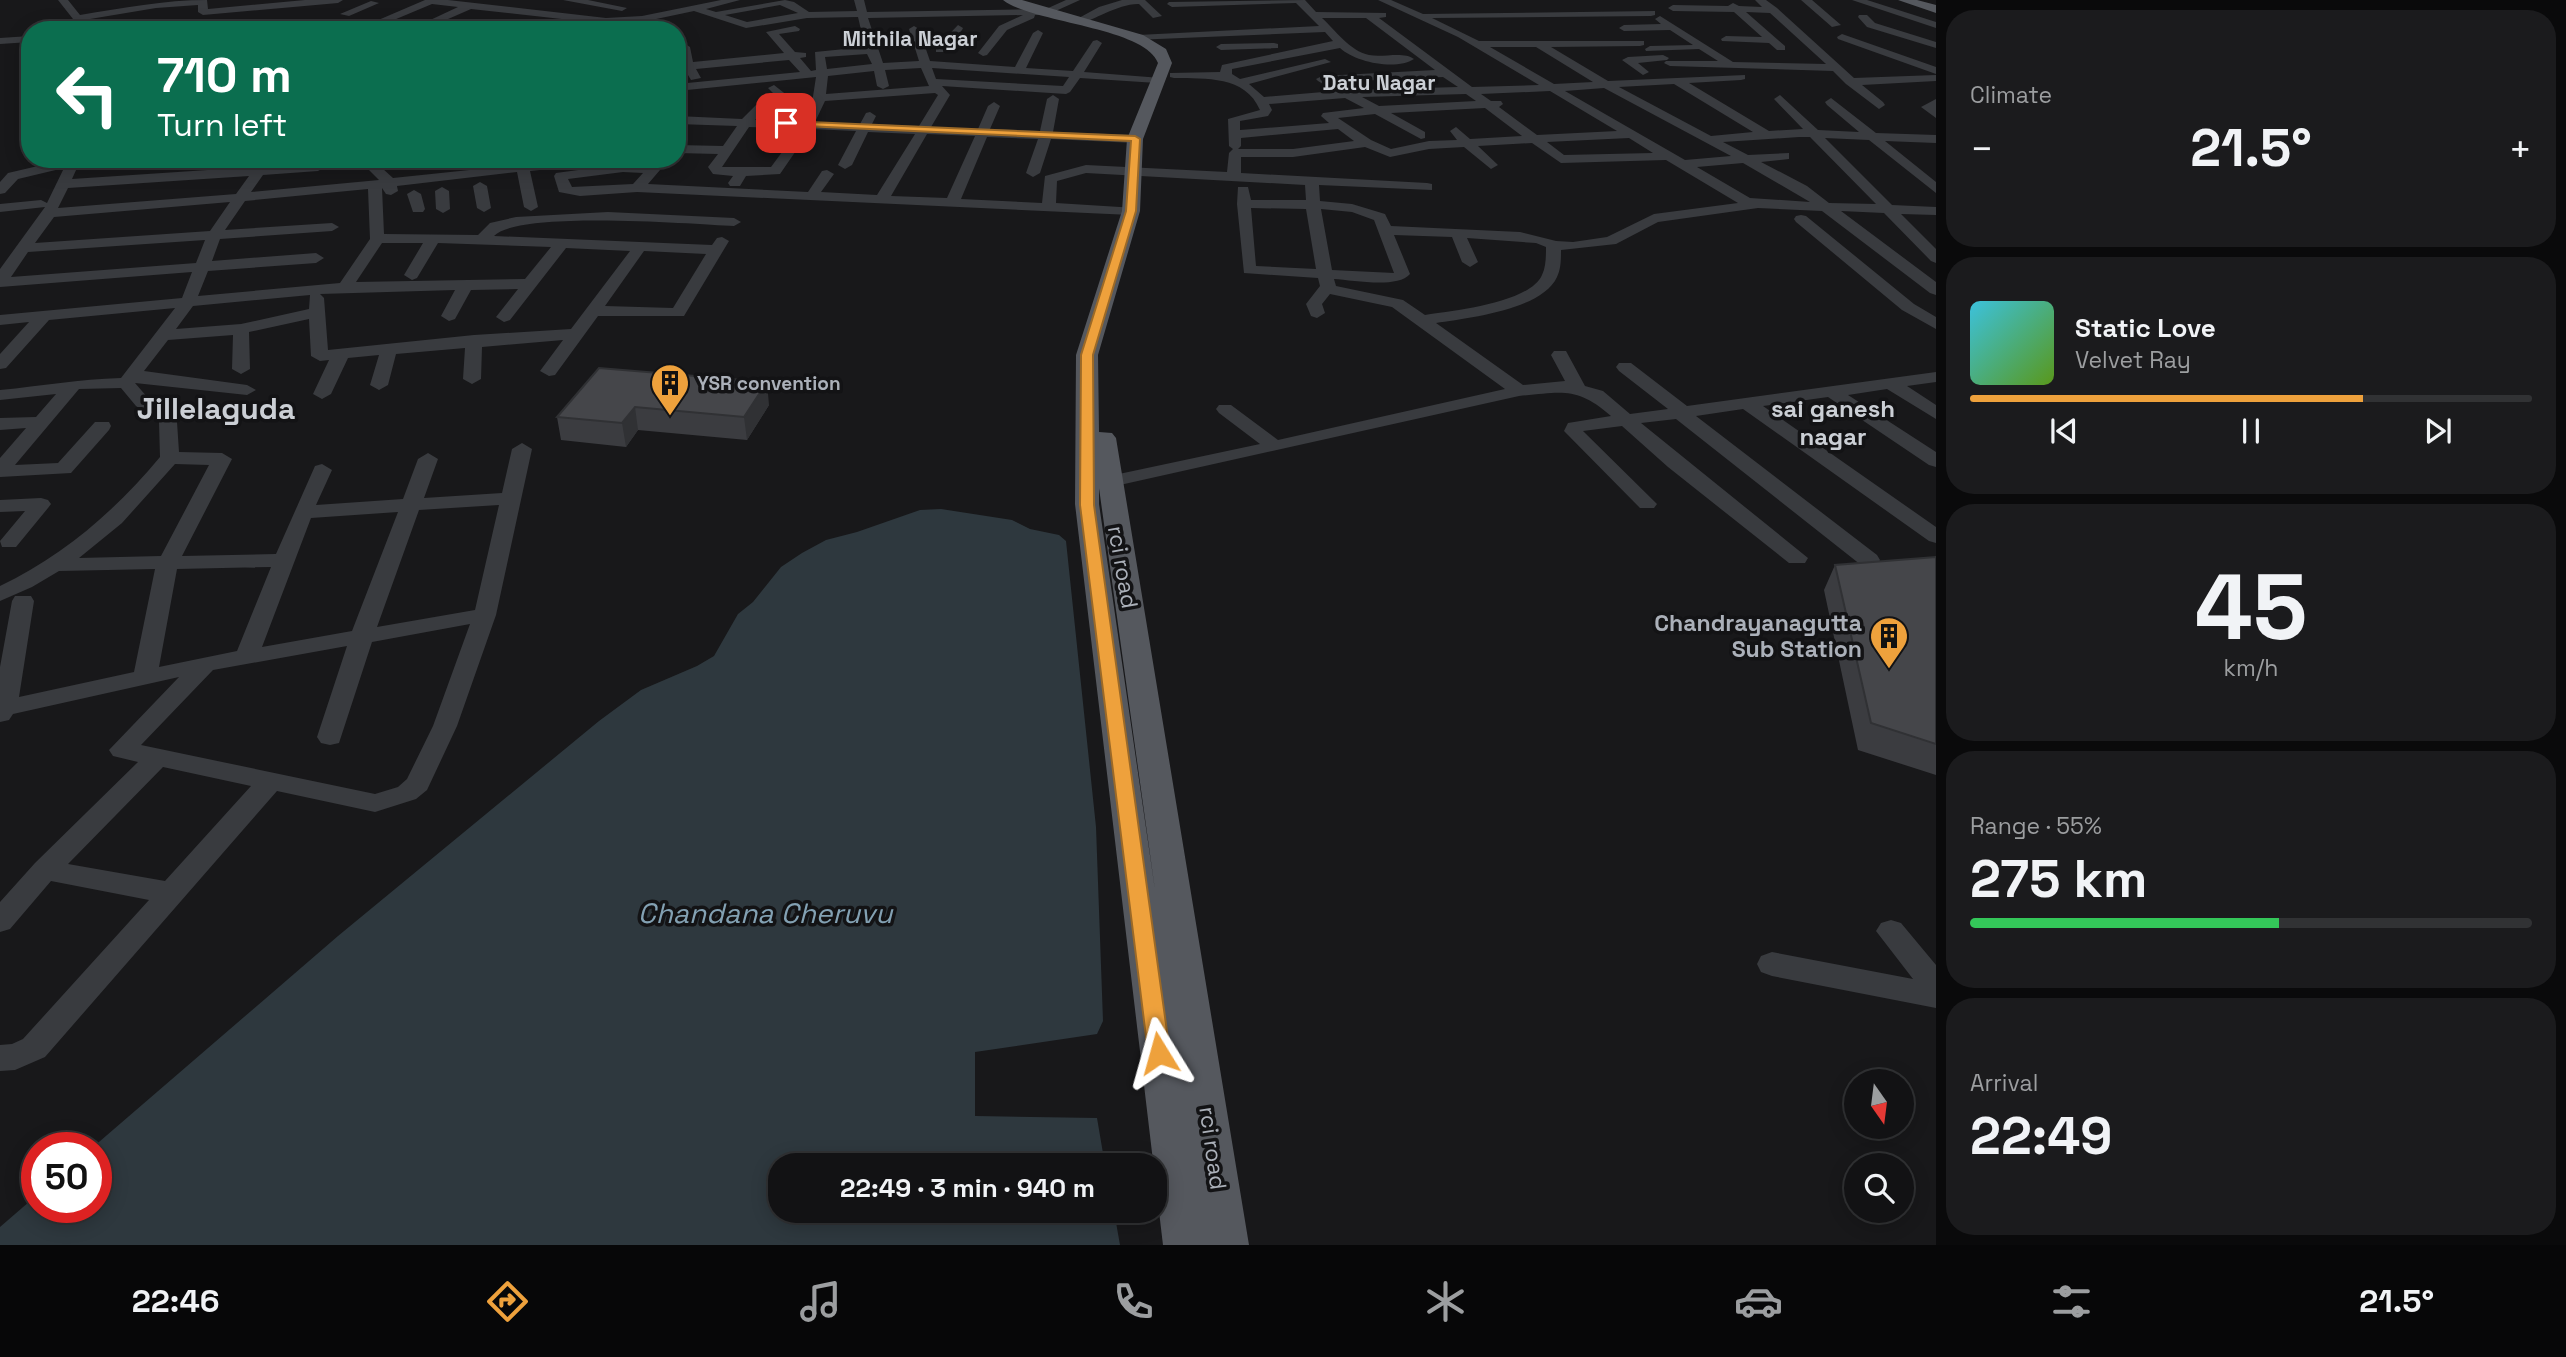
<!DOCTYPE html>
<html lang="en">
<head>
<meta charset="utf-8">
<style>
	:root { --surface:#121214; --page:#1b1b1d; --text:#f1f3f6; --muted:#9c9ea0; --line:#313234; --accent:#eea13c }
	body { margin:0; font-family:"Space Grotesk",sans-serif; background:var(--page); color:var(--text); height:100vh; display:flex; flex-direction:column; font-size:26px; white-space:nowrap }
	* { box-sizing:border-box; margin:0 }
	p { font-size:23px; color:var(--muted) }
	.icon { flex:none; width:38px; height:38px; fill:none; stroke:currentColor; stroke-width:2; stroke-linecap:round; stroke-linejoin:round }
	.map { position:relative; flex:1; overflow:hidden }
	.panel { display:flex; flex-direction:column; gap:10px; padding:10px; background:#0a0a0b; width:630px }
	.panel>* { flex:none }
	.guide { position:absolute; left:21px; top:21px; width:665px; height:147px; border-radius:28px; box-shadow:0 4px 18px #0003,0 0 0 2px var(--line); background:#0b6e4f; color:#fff; overflow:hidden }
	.needle { width:46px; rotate:166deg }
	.controls { position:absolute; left:1844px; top:1069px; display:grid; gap:14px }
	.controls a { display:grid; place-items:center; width:70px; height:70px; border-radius:50%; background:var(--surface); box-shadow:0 4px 18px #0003,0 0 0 2px var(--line); font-size:35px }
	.speed { position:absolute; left:21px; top:1132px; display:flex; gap:14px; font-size:35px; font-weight:700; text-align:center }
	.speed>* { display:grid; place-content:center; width:91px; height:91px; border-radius:50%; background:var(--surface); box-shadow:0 4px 18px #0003,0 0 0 2px var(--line); line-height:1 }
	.speed .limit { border:10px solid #d22; background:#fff; color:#111 }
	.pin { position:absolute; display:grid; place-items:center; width:60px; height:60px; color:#fff; margin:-30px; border-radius:14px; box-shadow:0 4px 10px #0006 }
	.me { position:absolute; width:77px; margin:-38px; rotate:352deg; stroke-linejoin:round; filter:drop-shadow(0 0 5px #0008) }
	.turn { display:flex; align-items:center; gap:24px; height:147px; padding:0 21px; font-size:32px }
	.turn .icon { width:91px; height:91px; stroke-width:2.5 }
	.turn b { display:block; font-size:49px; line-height:60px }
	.big { font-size:52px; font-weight:700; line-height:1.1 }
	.panel .widget { flex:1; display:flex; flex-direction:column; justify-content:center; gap:10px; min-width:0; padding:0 24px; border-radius:28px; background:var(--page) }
	.panel .dial { align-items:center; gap:0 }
	.dial b { font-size:91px; line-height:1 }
	.song { display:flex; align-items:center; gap:21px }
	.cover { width:84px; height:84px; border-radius:10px; background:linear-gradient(135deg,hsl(190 70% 55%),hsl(90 70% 35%)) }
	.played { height:7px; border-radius:4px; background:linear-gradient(90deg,var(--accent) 70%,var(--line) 70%) }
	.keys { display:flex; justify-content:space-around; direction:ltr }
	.heat { display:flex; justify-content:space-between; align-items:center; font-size:38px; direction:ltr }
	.charge { height:10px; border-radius:5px; background:linear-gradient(90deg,#34c759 55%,var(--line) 0) }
	.trip { position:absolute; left:768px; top:1153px; width:399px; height:70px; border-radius:28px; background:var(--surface); box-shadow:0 4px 18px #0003,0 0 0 2px var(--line); font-weight:700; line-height:70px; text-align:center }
	.menu { display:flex; height:112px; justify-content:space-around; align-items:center; background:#070708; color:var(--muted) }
	.menu .icon { width:49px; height:49px }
	.menu .on { color:var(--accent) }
	.menu b { font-size:32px; color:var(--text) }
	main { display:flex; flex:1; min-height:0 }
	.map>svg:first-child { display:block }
	.water { fill:#2e383e }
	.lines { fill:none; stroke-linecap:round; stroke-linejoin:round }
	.minor { fill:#393b3f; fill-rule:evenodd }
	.major { fill:#55585e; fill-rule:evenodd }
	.wall { fill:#3b3c40 }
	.shaded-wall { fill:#303134 }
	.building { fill:#45464a; stroke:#303134; stroke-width:2 }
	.route { fill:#eea13c; stroke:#9b6927; stroke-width:2 }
	.labels { text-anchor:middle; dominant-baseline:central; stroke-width:7; stroke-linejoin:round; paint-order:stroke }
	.far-poi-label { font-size:19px; font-weight:bold; fill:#abb0b9; stroke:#131315; text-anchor:start }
	.far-neighbourhood-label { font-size:21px; font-weight:bold; fill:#cbcfd5; stroke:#131315 }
	.street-label { font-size:23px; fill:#abb0b9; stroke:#131315 }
	.poi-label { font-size:23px; font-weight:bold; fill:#abb0b9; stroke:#131315; text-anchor:end }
	.neighbourhood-label { font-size:24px; font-weight:bold; fill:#cbcfd5; stroke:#131315 }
	.near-water-label { font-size:28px; font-style:italic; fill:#83a1b3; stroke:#131315 }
	.district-label { font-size:30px; font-weight:bold; fill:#cbcfd5; stroke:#131315 }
</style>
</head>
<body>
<main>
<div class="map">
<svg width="1936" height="1245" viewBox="0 0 1936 1245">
	<rect width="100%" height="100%" fill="#18181a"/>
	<path class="water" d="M941 509 1012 520 1030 529 1059 535 1066 541 1096 827 1103 1021 1097 1034 975 1052V1116L1097 1118 1105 1165 780 1166V1211H1114L1120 1245H0V1227L37 1195V1208H96V1148H92L338 936 599 721 641 690 697 666 714 656 738 614 753 602 781 567 802 553 826 540 857 532 920 510Z"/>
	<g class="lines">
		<path class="minor" d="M58 0H68L80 15C123 8 164 0 207 0L208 9 305 0H343L338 3 203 15 198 12V5L156 8 84 20 87 30H77L73 19Z
			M425 0H448L606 18 642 16 721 0H740L706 9 716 12 785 0 794 2 809 12 857 11 854 0H864L867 12 1046 9 1066 0H1080L1049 14 1035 15 1034 18 1007 30 987 55 983 56 978 53 999 26 1023 15 868 18 883 63 919 61 909 29 914 26 919 29 930 61 1015 67 1033 33 1038 30 1043 33 1026 68 1073 71 1093 41 1097 40 1102 43 1084 72 1161 78V82L1157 83 1080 78 1070 92 1066 94 942 86 950 95 931 127 978 129 988 106 994 102 1000 106 990 129 1040 131 1047 99 1053 95 1059 99 1053 132 1135 135 1141 139 1135 143 1051 139 1040 173 1033 177 1026 173 1038 139 987 137 961 199 1042 203 1045 176 1086 165 1227 172 1229 153 1233 149 1229 146 1228 119 1260 110C1245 75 1206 79 1174 78L1170 77V73L1220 72 1222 65 1333 41 1325 32 1134 40 1133 38 1138 35 1319 26 1296 3 1172 7 1167 4 1169 2 1305 0 1316 12 1386 13V17L1379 18 1472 87 1539 85 1458 37 1378 0H1391L1423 14 1655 11V15L1651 16 1432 18 1479 41H1644V45L1640 46 1551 47 1608 81 1745 75V79L1741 80 1689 83 1769 131 1803 129 1774 99 1780 95 1818 130 1859 132 1827 105 1825 102 1831 98 1876 133 1936 135V143L1885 141 1936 182V193L1869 140 1825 138 1892 205 1936 207V215L1901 214 1936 249V263L1931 261 1884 213 1841 211 1936 282V295L1930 293 1822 211 1758 208 1658 222 1616 244 1561 250C1561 259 1561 269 1557 277 1542 310 1468 318 1436 323L1523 385 1565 381 1551 355 1554 351H1566L1585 386 1603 391 1630 414 1668 409 1619 371 1616 367 1619 363H1631L1687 406 1936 372V382L1907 386 1936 405V419L1887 389 1848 395 1936 452V467L1929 465 1828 397 1763 406 1936 527V543L1929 541 1743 409 1696 416 1877 555 1880 560 1877 565H1861L1676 419 1641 423 1808 558 1805 563H1789L1668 467 1622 426 1583 431 1657 504 1654 508H1640L1564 431 1568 423 1611 416C1577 386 1562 392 1519 396L1093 491 1086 489 1083 485 1086 481 1260 444 1219 413 1216 409 1219 405H1231L1278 440 1505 389 1392 307 1330 294 1322 304 1325 313 1317 318 1311 316 1306 304 1320 286 1318 278 1244 273 1237 204 1238 187H1248L1251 200H1306L1305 185 1086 173 1057 181 1056 203 1136 208 1138 211 1131 215 637 192 580 196 559 192 554 176 556 173 623 164 658 167 660 170 648 184 808 192 822 171 827 170 834 174 821 192 877 195 915 134 868 132 852 165 845 169 838 165 856 131 811 129 780 174 746 176 740 186H730L728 183 733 176 713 174 708 167 718 154 677 153V145L723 146 737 126 677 124V116L742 119 756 105 779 99 768 88 774 85 793 100 764 111 755 120 803 122 812 103 816 77 677 91V84L800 72 789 60 696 69 701 78 691 80 685 70H677V64L682 63 677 39 690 47 693 62 784 53 766 32 795 26 800 29 799 31 779 34 795 52 806 53V57L800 58 811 71 816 70 815 52 865 47 858 17 807 18 746 28 694 11 642 22 606 24 471 9 423 30H409L458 7 432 4 370 30H355ZM780 5 798 13 747 22 725 15ZM1322 18H1366L1435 70 1322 76 1316 79 1318 81 1335 91 1264 97 1249 84 1331 62 1325 59 1240 79 1232 74V69L1340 48C1355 62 1396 71 1414 59 1403 51 1383 58 1369 55 1350 51 1335 30 1322 18ZM1490 47H1536L1593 82 1554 84ZM867 54 872 64 827 69 825 57ZM921 68 929 86 826 94 828 76 874 71 877 86 883 89 889 86 885 70ZM932 68 1069 77 1063 86 936 79ZM1443 77 1458 87 1351 90 1335 82ZM1674 84 1753 132 1711 136 1619 87ZM1604 88 1731 156 1685 160 1565 91ZM1550 91 1617 131 1537 135 1499 107 1503 104 1501 101H1491L1481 94ZM935 93 938 95 919 126 872 124 876 116 870 112 866 113 860 124 815 122 825 101ZM1466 94 1476 101 1379 106 1362 97ZM1345 98 1364 108 1323 113 1321 116 1329 123 1240 130V121L1268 116 1272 110 1269 104ZM1485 108 1522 136 1470 139 1456 127 1450 131 1457 140 1429 141 1391 149 1371 140 1338 118 1375 114 1421 139 1425 138V132L1391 113ZM749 127 799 129 771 167H722ZM1338 129 1354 141 1293 149H1238L1241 146V138ZM927 134 975 136 947 198 891 196ZM1799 137H1810L1876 204 1829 203 1807 186 1761 162 1789 159V153L1748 155 1723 142ZM1629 138 1653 153 1564 155 1547 142ZM1532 143 1561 163 1666 160 1738 203 1654 214 1607 237 1573 242 1556 241 1520 232 1391 226 1385 214 1352 204 1320 201 1319 185 1432 190V184L1427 183 1241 173V157H1293L1365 147 1390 157 1429 149 1464 147 1491 169 1498 165 1478 146ZM1743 163 1810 202 1750 198 1697 167ZM623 172 643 173 633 184 572 187 568 179ZM1251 208 1306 209 1316 269 1256 266ZM1321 209 1352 212 1374 220 1394 273 1332 270ZM1394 235 1452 237 1462 262 1470 267 1478 262 1467 238 1536 243 1546 247C1546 256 1546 267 1542 275 1530 303 1452 311 1425 315L1403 300 1336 286 1334 279C1353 280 1397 289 1410 274Z
			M563 0H588L627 8 622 11Z
			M1122 0H1145L1162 16 1153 18 1139 4C1119 3 1089 23 1082 22 1080 22 1079 20 1077 19L1099 7Z
			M1755 0H1766L1777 8 1854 78 1936 75V81L1862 85 1883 102 1885 105 1879 109 1846 84 1833 71 1670 66 1664 63 1666 61H1718L1699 49 1646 51 1645 49 1650 46 1693 45 1670 30 1624 31 1619 28 1624 25 1661 24 1655 19 1660 16 1733 62 1826 64 1770 13 1746 12 1785 46V50H1777L1769 43 1722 41 1721 39 1726 36 1762 37 1734 12 1673 11 1668 8 1673 5 1728 6 1733 3 1739 6 1762 7Z
			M1801 0H1812L1841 25 1832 27Z
			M1852 0H1867L1936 22V28Z
			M371 1 379 3 349 16 340 14Z
			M1859 15H1867L1875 23 1936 42V48L1867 27 1858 17Z
			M226 21 231 24 230 26 157 30 162 27Z
			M958 25 963 28 962 30 944 52H936V48Z
			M327 26 352 30H322Z
			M1842 34 1936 67V74L1838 39 1837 37Z
			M30 36V42L0 44V38Z
			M1274 43 1278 44V48L1221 50 1216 47 1221 44Z
			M1663 55 1669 58 1667 60 1638 63 1649 72 1643 75 1622 60 1628 57Z
			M1936 99V118L1921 107Z
			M68 159H81L72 179 253 167 256 159H269L267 166 318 163 325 167 318 171 263 175 251 192 379 180 358 159H372L393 178 516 165 514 159H528V163L584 159V165L579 166 530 171 538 207 531 211 524 207 517 172 397 186 398 191 391 195 386 194 382 188 384 234 478 235 490 223 516 217 608 212 734 218 741 222 734 226C693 224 518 210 494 236L712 245 717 238 722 237 729 241 684 316H598L555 375 549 376 540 371 563 340 482 347 481 379 472 384 463 379 465 348 396 354 388 385 379 390 370 385 379 355 348 358 331 394 322 399 313 394 329 360 320 361 311 356 309 319 249 332 250 369 241 374 232 369 233 335 168 340 144 371 247 385 256 390 247 395 135 383 148 398 168 409 177 422 179 452 222 453 232 459 182 556 276 554 315 466 322 464 332 470 316 505 403 499 418 459 428 453 438 459 424 498 502 493 512 449 522 443 532 449 496 615 457 726 427 790 416 799 375 812 277 791 45 1057 15 1070 0 1071V1045L12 1044 23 1039 149 900 51 881 10 929 0 932V902L35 863 138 762 113 756 109 750 179 677 13 714 9 720 0 722V667L12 601 15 596H31L34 601 19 697 134 672 155 569 59 571 32 587 0 601V586C63 556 115 511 160 457L159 422 136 406 121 388 79 389 15 465 58 463 95 422H109L111 426 109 430 71 473 0 477V458L26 428 0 430V418L36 417 56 394 0 400V390C42 386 79 379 121 378L175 308 49 320 6 368 0 369V354L29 322 0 325V315L182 298 192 272 0 287V269L45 207 0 212V204L41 200 47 203 64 168 18 179 5 193 0 194V182L8 173ZM249 176 236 194 58 208 68 188ZM368 189 370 239 340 283 198 296 208 271 316 263 324 258 316 253 212 261 220 239 332 231 339 227 332 223 225 230 245 201ZM230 202 210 231 35 243 54 217ZM205 240 196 263 11 277 28 252ZM382 243H423L404 275 412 280 417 278 438 243 551 247 525 279 356 282ZM566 248 630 251 571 329 474 335 328 350 324 298 320 294 455 290 441 316 449 321 455 319 471 290 518 289 496 317 504 322 510 320ZM644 251 706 254 673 308 605 306ZM310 295 309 309 241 324 176 329 193 306ZM175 464 209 465 161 556 79 558 122 523ZM499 505 475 610 377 627 419 510ZM398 512 352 631 262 647 311 518ZM271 567 237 651 159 667 177 569ZM470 624 433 726 407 779 398 787 375 794 141 745 213 670 347 646 317 737 321 743 330 745 339 743 372 642ZM163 767 251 786 165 881 68 864Z
			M480 182 487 186 491 208 484 212 477 208 473 186Z
			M442 187 449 191 450 209 443 213 436 209 435 191Z
			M414 190 421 194 425 209 423 212H413L407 194Z
			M1801 215 1806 216 1914 304 1936 317V329L1902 310 1796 222 1794 219 1796 216Z
			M41 498 48 500 51 504 48 508 16 547H2L0 541 25 511 0 512V500Z
			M1891 920 1901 923 1936 965V1008L1772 976 1761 972 1757 964 1761 956 1772 952 1913 979 1876 931 1881 923Z"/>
		<path class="major" d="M1003 0H1022L1143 35 1166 49 1172 63 1143 139 1140 211 1098 355 1099 432 1112 433 1116 438 1249 1245H1163L1075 504 1076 355 1122 211 1127 139 1158 63C1145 27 1032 23 1003 0ZM1099 488 1155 890 1099 504Z
			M1898 0H1917L1936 5V13Z"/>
	</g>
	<path class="wall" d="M599 368 769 405 747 440 638 430 626 447 561 440 557 417Z
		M1936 557V775L1858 750 1824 590 1835 565Z"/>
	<path class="shaded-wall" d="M767 382 769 405 747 440 744 417Z
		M635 407 638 430 626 447 622 423Z"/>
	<path class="building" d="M599 368 767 382 744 417 635 407 622 423 557 417Z
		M1936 557V744L1871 723 1835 565Z"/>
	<path class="route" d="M786 121 1135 136 1140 139 1136 211 1093 355 1094 505 1170 1053 1167 1060 1159 1062 1151 1060 1148 1053 1080 505 1081 355 1126 211 1131 141 783 125Z"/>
	<defs>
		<symbol id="building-pin" viewBox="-11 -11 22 30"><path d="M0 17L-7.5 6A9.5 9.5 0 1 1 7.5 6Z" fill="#eea13c" stroke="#131315"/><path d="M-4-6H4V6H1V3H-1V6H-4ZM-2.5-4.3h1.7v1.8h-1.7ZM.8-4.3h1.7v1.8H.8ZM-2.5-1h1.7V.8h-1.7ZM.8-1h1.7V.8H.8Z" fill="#111"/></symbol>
	</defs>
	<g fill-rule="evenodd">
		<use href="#building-pin" x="648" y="361" width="44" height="60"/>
		<use href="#building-pin" x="1867" y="614" width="44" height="60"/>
	</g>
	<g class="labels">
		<g class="far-poi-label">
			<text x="697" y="383">YSR convention</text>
		</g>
		<g class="far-neighbourhood-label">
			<text x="910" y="38">Mithila Nagar</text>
			<text x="1379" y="82">Datu Nagar</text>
		</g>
		<g class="street-label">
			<text transform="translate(1123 567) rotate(80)">rci road</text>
			<text transform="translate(1213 1148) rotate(82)">rci road</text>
		</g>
		<g class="poi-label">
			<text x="1862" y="623">Chandrayanagutta<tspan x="1862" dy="26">Sub Station</tspan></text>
		</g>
		<g class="neighbourhood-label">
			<text x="1833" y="408">sai ganesh<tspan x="1833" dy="28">nagar</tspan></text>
		</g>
		<g class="near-water-label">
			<text x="765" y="913">Chandana Cheruvu</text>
		</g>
		<g class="district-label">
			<text x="216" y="408">Jillelaguda</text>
		</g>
	</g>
</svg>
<div class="controls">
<a><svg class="needle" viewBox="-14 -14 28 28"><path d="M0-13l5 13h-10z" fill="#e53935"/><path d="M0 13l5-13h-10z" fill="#9c9ea0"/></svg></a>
<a><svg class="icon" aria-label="search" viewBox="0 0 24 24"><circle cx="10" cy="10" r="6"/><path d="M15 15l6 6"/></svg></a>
</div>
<div class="speed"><div class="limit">50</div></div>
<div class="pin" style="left:786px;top:123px;background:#d93025"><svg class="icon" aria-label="arrive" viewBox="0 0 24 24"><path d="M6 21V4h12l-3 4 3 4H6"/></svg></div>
<svg class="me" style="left:1159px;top:1053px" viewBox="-20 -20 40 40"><path d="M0-17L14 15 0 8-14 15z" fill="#eea13c" stroke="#fff" stroke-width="4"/></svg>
<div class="trip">22:49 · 3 min · 940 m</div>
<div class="guide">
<div class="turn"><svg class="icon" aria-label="left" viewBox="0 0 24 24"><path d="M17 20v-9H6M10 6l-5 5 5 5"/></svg><div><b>710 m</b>Turn left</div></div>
</div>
</div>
<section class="panel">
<div class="widget"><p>Climate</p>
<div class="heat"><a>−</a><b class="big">21.5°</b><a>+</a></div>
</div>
<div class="widget">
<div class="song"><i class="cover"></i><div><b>Static Love</b><p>Velvet Ray</p></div></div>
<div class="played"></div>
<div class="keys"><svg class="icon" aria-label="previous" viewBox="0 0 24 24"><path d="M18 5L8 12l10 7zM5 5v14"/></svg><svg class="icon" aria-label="pause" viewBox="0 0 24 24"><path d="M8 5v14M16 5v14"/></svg><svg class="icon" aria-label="next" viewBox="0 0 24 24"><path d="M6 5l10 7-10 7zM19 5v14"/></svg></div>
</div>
<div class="widget dial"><b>45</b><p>km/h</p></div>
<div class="widget"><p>Range · 55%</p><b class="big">275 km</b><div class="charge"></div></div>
<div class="widget"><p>Arrival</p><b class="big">22:49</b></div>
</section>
</main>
<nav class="menu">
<b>22:46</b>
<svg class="icon on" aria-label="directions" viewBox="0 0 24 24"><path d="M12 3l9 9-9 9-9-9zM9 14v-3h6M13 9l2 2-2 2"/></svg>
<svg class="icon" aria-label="music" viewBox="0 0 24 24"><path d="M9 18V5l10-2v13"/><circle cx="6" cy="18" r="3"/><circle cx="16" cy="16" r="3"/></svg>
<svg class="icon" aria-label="phone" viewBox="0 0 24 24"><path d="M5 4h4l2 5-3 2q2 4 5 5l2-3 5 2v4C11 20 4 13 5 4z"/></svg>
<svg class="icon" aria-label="climate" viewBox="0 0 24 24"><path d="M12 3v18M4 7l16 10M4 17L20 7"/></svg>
<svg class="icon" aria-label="car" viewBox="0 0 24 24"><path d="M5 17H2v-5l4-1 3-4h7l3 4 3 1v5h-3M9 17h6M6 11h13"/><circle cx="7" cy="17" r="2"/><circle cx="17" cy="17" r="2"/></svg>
<svg class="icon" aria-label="filters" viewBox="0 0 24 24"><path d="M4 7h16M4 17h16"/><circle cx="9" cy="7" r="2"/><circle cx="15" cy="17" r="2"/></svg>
<b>21.5°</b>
</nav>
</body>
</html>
